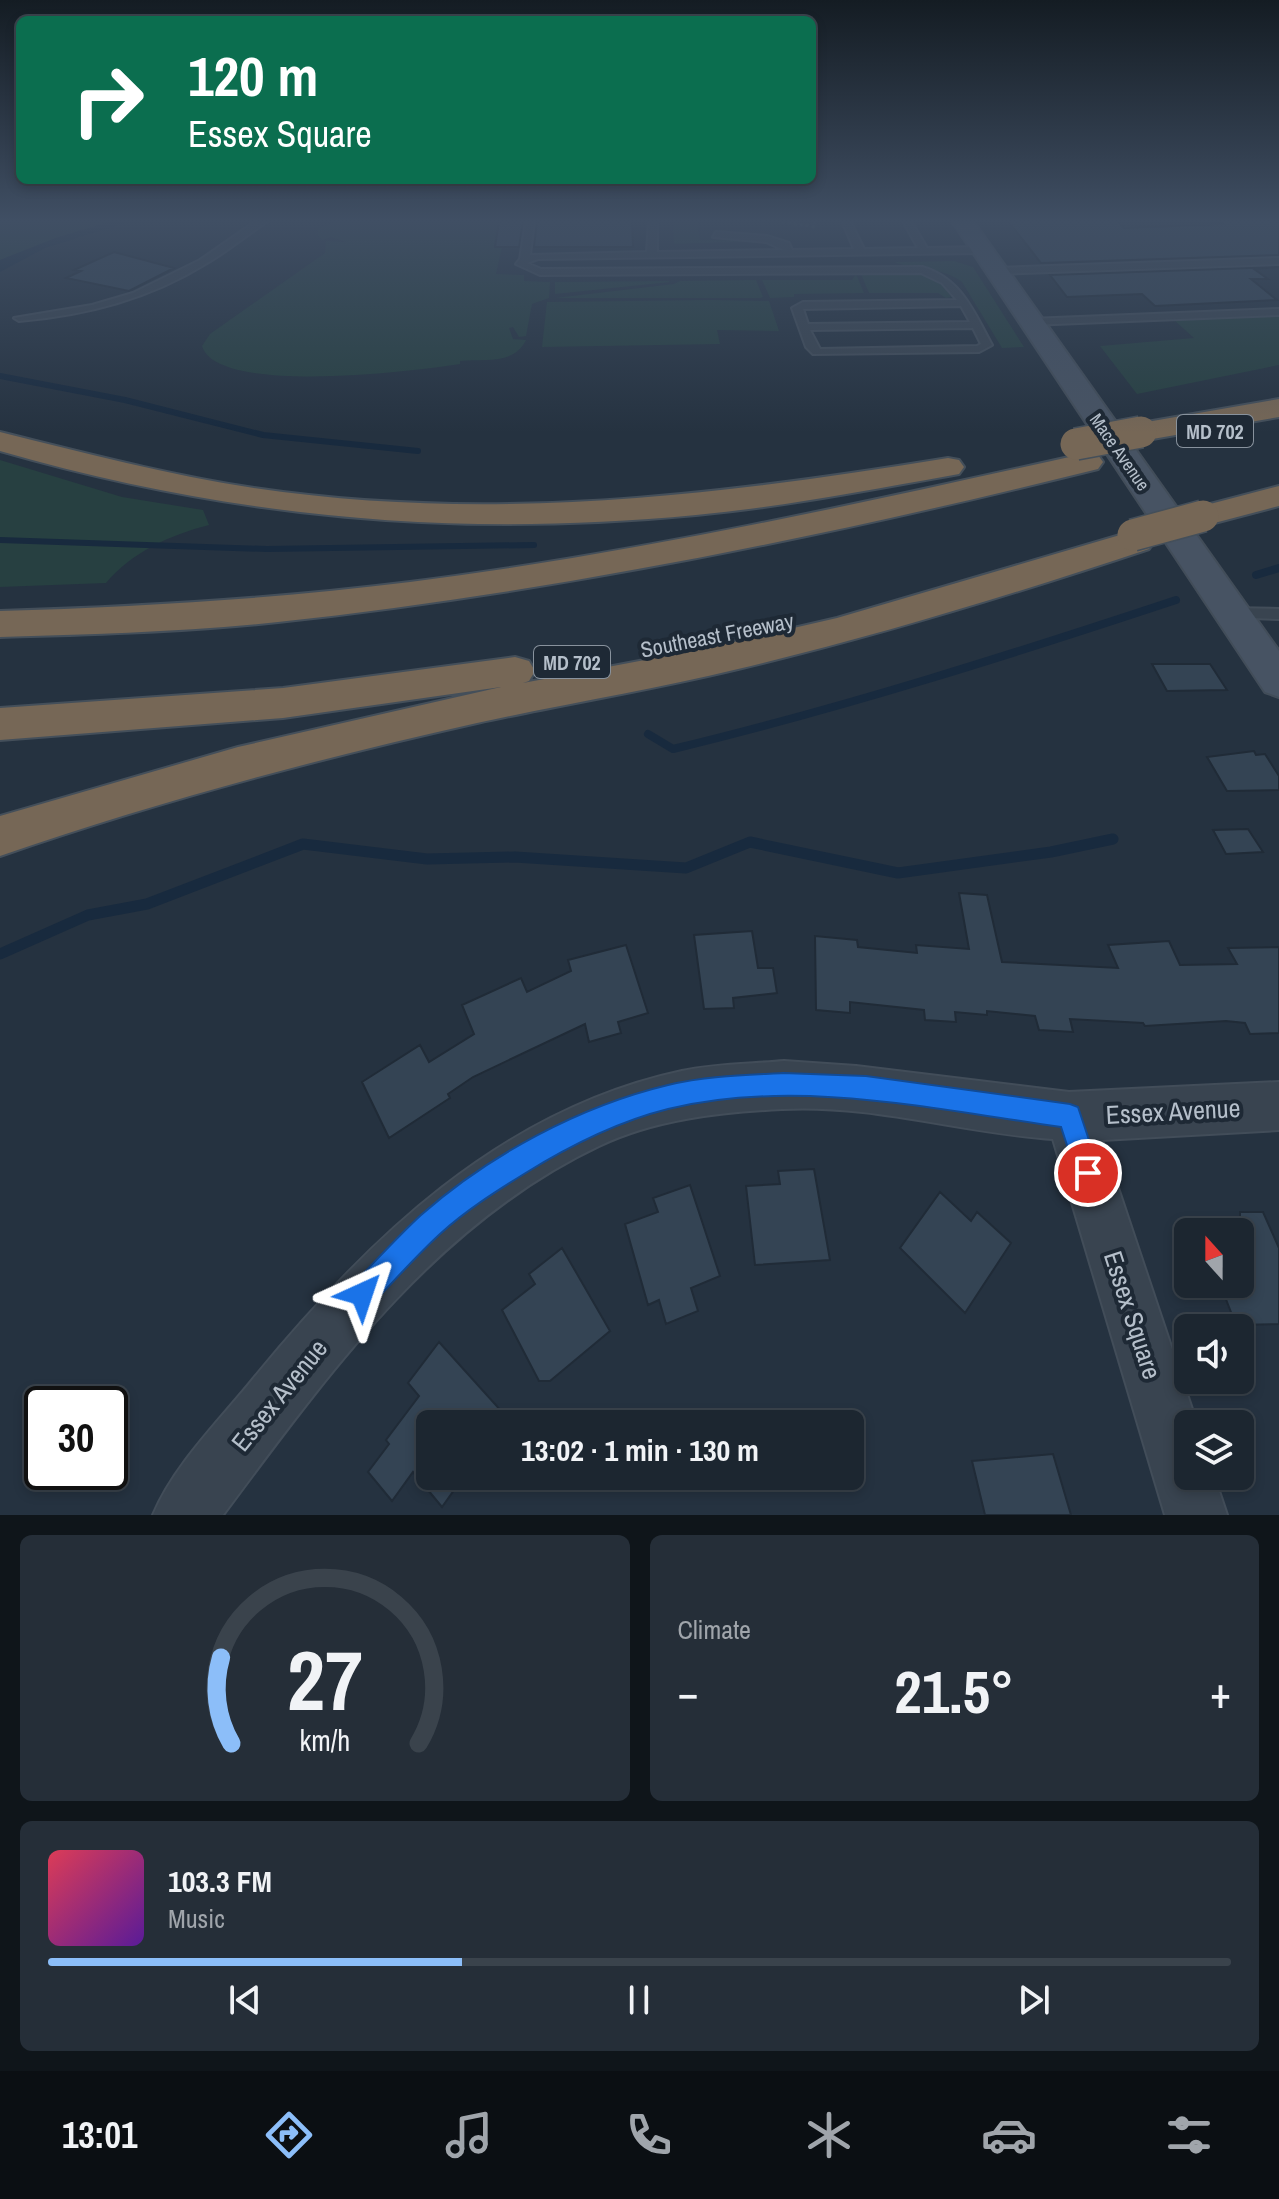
<!DOCTYPE html>
<html lang="en">
<head>
<meta charset="utf-8">
<style>
	:root { --surface:#1c2630; --page:#252e38; --text:#f1f3f6; --muted:#a0a5ab; --line:#3a434c; --accent:#8cbef9 }
	body { margin:0; font-family:"Archivo Narrow",sans-serif; background:var(--page); color:var(--text); height:100vh; display:flex; flex-direction:column; font-size:30px; white-space:nowrap }
	* { box-sizing:border-box; margin:0 }
	p { font-size:26px; color:var(--muted) }
	.icon { flex:none; width:44px; height:44px; fill:none; stroke:currentColor; stroke-width:2; stroke-linecap:round; stroke-linejoin:round }
	.map { position:relative; height:1515px; overflow:hidden }
	.drawer { display:flex; flex-direction:column; gap:20px; padding:20px; background:#0f151a; flex:1 }
	.drawer>* { flex:none }
	.hud { position:absolute; left:16px; top:16px; width:800px; height:168px; border-radius:12px; box-shadow:0 4px 12px #0003,0 0 0 2px var(--line); background:#0b6e4f; color:#fff; overflow:hidden }
	.needle { width:52px; rotate:339deg }
	.controls { position:absolute; left:1174px; top:1218px; display:grid; gap:16px }
	.controls a { display:grid; place-items:center; width:80px; height:80px; border-radius:12px; background:var(--surface); box-shadow:0 4px 12px #0003,0 0 0 2px var(--line); font-size:40px }
	.speed { position:absolute; left:24px; top:1386px; display:flex; gap:16px; font-size:40px; font-weight:700; text-align:center }
	.speed>* { display:grid; place-content:center; width:104px; height:104px; border-radius:50%; background:var(--surface); box-shadow:0 4px 12px #0003,0 0 0 2px var(--line); line-height:1 }
	.speed .limit { border:4px solid #111; border-radius:12px; background:#fff; color:#111 }
	.pin { position:absolute; display:grid; place-items:center; width:68px; height:68px; color:#fff; margin:-34px; border:4px solid #fff; border-radius:50%; box-shadow:0 2px 8px #0007 }
	.me { position:absolute; width:88px; margin:-44px; rotate:42deg; stroke-linejoin:round; filter:drop-shadow(0 0 6px #0008) }
	.turn { display:flex; align-items:center; gap:28px; height:168px; padding:0 40px; font-size:36px }
	.turn .icon { width:104px; height:104px; stroke-width:2.5 }
	.turn b { display:block; font-size:56px; line-height:68px }
	.big { font-size:60px; font-weight:800; line-height:1.1 }
	.drawer .tile { flex:1; display:flex; flex-direction:column; justify-content:center; gap:12px; min-width:0; padding:0 28px; border-radius:12px; background:var(--page) }
	.drawer .dial { align-items:center; gap:0 }
	.dial svg { height:208px; overflow:visible; fill:none; stroke:var(--line); stroke-width:7; stroke-linecap:round; text-anchor:middle }
	.dial text { fill:var(--text); stroke:none }
	.song { display:flex; align-items:center; gap:24px }
	.cover { width:96px; height:96px; border-radius:12px; background:linear-gradient(135deg,hsl(350 70% 55%),hsl(270 70% 35%)) }
	.played { height:8px; border-radius:4px; background:linear-gradient(90deg,var(--accent) 35%,var(--line) 35%) }
	.keys { display:flex; justify-content:space-around; direction:ltr }
	.heat { display:flex; justify-content:space-between; align-items:center; font-size:44px; direction:ltr }
	.drawer .tiles { flex:1; display:grid; gap:20px; grid-template-columns:1fr 1fr }
	.tile:last-child { grid-column:span 2 }
	.trip { position:absolute; left:416px; top:1410px; width:448px; height:80px; border-radius:12px; background:var(--surface); box-shadow:0 4px 12px #0003,0 0 0 2px var(--line); font-weight:800; line-height:80px; text-align:center }
	.menu { display:flex; height:128px; justify-content:space-around; align-items:center; background:#0b0f13; color:var(--muted) }
	.menu .icon { width:56px; height:56px }
	.menu .current { color:var(--accent) }
	.menu b { font-size:36px; color:var(--text) }
	.map>svg:first-child { display:block }
	.green { fill:#274041 }
	.water { fill:#182a3e }
	.lines { fill:none; stroke-linecap:round; stroke-linejoin:round }
	.stream-far2 { stroke:#182a3e; stroke-width:6 }
	.stream-far1 { stroke:#182a3e; stroke-width:8 }
	.stream { stroke:#182a3e; stroke-width:11 }
	.building { fill:#344454; stroke:#202b37; stroke-width:2 }
	.service-casing { stroke:#424d59; stroke-width:4 }
	.minor-casing { stroke:#424d59; stroke-width:4 }
	.secondary-casing { stroke:#424d59; stroke-width:4 }
	.motorway-casing { stroke:#444f5a; stroke-width:4 }
	.path { stroke:#405959; stroke-width:3; stroke-dasharray:3 3; stroke-linecap:butt }
	.service { fill:#394450; fill-rule:evenodd }
	.minor { fill:#394450; fill-rule:evenodd }
	.secondary { fill:#475363; fill-rule:evenodd }
	.motorway { fill:#766756; fill-rule:evenodd }
	.motorway-bridge-casing { stroke:#444f5a; stroke-width:34; stroke-linecap:butt }
	.motorway-bridge { stroke:#766756; stroke-width:31 }
	.route { fill:#1a73e8; stroke:#114b97; stroke-width:2 }
	.labels { text-anchor:middle; dominant-baseline:central; stroke-width:8; stroke-linejoin:round; paint-order:stroke }
	.far-street-label { font-size:18px; fill:#b5bfca; stroke:#1e2935 }
	.shield { fill:#1e2935; stroke:#88929d; stroke-width:2 }
	.shield-label { font-size:20px; font-weight:bold; fill:#b5bfca }
	.street-label { font-size:22px; fill:#b5bfca; stroke:#1e2935 }
	.near-street-label { font-size:26px; fill:#b5bfca; stroke:#1e2935 }
</style>
</head>
<body>
<div class="map">
<svg width="1279" height="1515" viewBox="0 0 1279 1515">
	<rect width="100%" height="100%" fill="#253240"/>
	<path class="green" d="M0 221H112L56 238 0 260Z
		M336 221H507L499 222 494 247H502L496 274 524 275V281L550 282 549 298 532 304 526 336 519 337 513 327 509 328 513 339 526 340C513 366 484 358 460 361V364C417 371 217 396 202 346L210 334 325 253 326 241 346 242 331 237 322 240 318 235V229Z
		M676 222H697L700 240 764 241 674 244 673 226Z
		M954 261 973 267 1024 347 1002 348 962 282C941 266 917 271 894 262Z
		M856 274 864 293 794 294V297L770 298 762 280H852Z
		M861 274C893 274 933 265 951 297L946 298 938 293H869Z
		M756 280 763 297 760 298H555L674 284 680 281Z
		M555 282 668 281 670 282 555 294Z
		M711 300 769 301 779 331 717 330 720 344 542 347 547 302Z
		M1279 315V365L1137 394 1100 346 1194 338 1174 320Z
		M0 460 122 497 203 510 209 525C170 535 132 552 106 583L0 587Z"/>
	<path class="water" d="M112 221H131L45 248 0 272V260L56 238Z"/>
	<g class="lines">
		<path class="stream-far2" d="M0 376 125 400 263 435 418 451
			M0 540 267 549 534 545"/>
		<path class="stream-far1" d="M1256 575 1279 568
			M648 734 673 749C843 708 1010 655 1176 600"/>
		<path class="stream" d="M0 954 88 915 147 904 303 844 427 859 515 857 686 868 750 842 898 873 1051 852 1113 839"/>
	</g>
	<path class="building" d="M499 221H523L519 247H495Z
		M537 221H632L633 247H534Z
		M1008 221H1117L1124 228 1223 224 1219 221H1279V255L1041 263Z
		M114 252 174 268 129 291 66 278 81 271 74 270Z
		M1279 267 1254 269 1268 279H1251L1277 300 1155 306 1142 294 1067 297 1050 275Z
		M1152 664H1210L1227 690 1167 691Z
		M1254 751 1256 755 1265 754 1279 776V790L1227 791 1207 757Z
		M1248 829 1263 852 1226 854 1213 830Z
		M959 893 987 895 1002 962 1118 968 1108 945 1169 941 1180 965 1237 964 1228 948 1279 947V1033L1250 1034 1245 1023 1226 1021 1145 1026 1143 1023 1070 1019 1073 1032 1039 1030 1035 1016 987 1011V1015L955 1012 956 1022 925 1020 924 1010 850 1002V1013L816 1010 815 936 857 940 858 947 917 953 916 945 969 949Z
		M752 931 758 968H773L777 993 733 998 734 1008 704 1009 694 935Z
		M626 945 648 1013 618 1022 621 1033 589 1042 585 1024 473 1077 448 1094 450 1098 389 1138 362 1082 420 1045 429 1062 474 1034 462 1005 521 978 527 992 571 971 568 960Z
		M814 1169 830 1260 755 1265 746 1186 780 1184 778 1171Z
		M690 1185 720 1276 691 1288 698 1311 666 1324 659 1300 648 1305 625 1224 658 1212 653 1198Z
		M940 1192 971 1221 977 1212 1011 1243 965 1313 900 1248Z
		M1240 1212H1263L1279 1248V1324L1236 1325 1220 1284H1240Z
		M562 1248 610 1331 550 1381H539L502 1310 535 1284 529 1274Z
		M439 1342 513 1424H430V1476H464L442 1507 413 1472 392 1501 368 1472 389 1444 386 1440 419 1396 408 1383Z
		M1053 1454 1071 1515H985L972 1461Z"/>
	<g class="lines">
		<defs>
			<path id="service" d="M256 221H268C248 234 228 251 207 263 149 299 87 315 19 321L14 318 92 305 133 293 200 260Z
				M526 221H534L530 255 647 252 649 221H657V252L784 250 766 242 713 237 716 232 767 236 789 243 792 250 854 249 842 221H850L864 249 918 248 903 221H911L927 248 981 247 986 250 981 253 538 259 527 263 541 269 922 267C961 278 974 312 992 345L979 352 813 354 806 347 792 308 803 302 957 300 942 283 921 273 540 275 516 264 520 259ZM961 306 970 322 808 324 803 309ZM973 328 981 344 977 346 820 349 810 330Z
				M1279 258V264L997 274 992 271 997 268Z
				M1279 309V315L1030 325 1025 322 1030 319Z
				M1231 608 1279 609V619L1226 617 1223 613Z"/>
			<path id="minor" d="M784 1061 856 1066 1069 1092 1279 1082V1130L1102 1140 1197 1424H1188V1476H1214L1227 1515H1165L1053 1139C963 1133 872 1104 782 1109 721 1112 655 1119 599 1146 436 1223 328 1374 223 1515H153C174 1465 219 1421 253 1379 366 1241 500 1110 682 1071 714 1064 751 1064 784 1061Z"/>
			<path id="secondary" d="M952 221H973L1279 651V697L1265 692Z"/>
			<path id="motorway" d="M1279 399V417L1141 441 1130 438 1126 432 1130 426 1141 423Z
				M0 432C85 453 168 475 254 488 490 523 716 496 948 458L959 460 964 467 959 474 948 476C864 491 781 507 696 515 455 538 233 518 0 451Z
				M1087 453 1098 455 1103 462 1098 469C828 536 554 592 278 622 186 632 93 634 0 637V611C137 607 274 599 410 582 638 553 863 503 1087 453Z
				M1279 486V506L1203 526 1191 523 1186 516 1191 509Z
				M1137 530 1149 533 1154 541 1149 549C1014 594 877 636 738 669 651 690 564 704 477 723 316 759 156 802 0 856V816L238 747 501 687 283 718 0 740V708L283 688 515 657 529 661 535 671 529 681 523 683 703 649 837 618Z"/>
		</defs>
		<use href="#service" class="service-casing"/>
		<use href="#minor" class="minor-casing"/>
		<use href="#secondary" class="secondary-casing"/>
		<use href="#motorway" class="motorway-casing"/>
		<path class="path" d="M782 222 815 227 814 221"/>
		<use href="#service" class="service"/>
		<use href="#minor" class="minor"/>
		<use href="#secondary" class="secondary"/>
		<use href="#motorway" class="motorway"/>
		<defs>
			<path id="motorway-bridge" d="M1076 444 1141 432
				M1133 535 1203 516"/>
		</defs>
		<use href="#motorway-bridge" class="motorway-bridge-casing"/>
		<use href="#motorway-bridge" class="motorway-bridge"/>
	</g>
	<linearGradient id="sky" x2="0" y2="1"><stop stop-color="#141c23"/><stop offset="0.51" stop-color="#404f64"/><stop offset="1" stop-color="#404f64" stop-opacity="0"/></linearGradient>
	<rect width="1279" height="433" fill="url(#sky)"/>
	<path class="route" d="M783 1073 866 1076 1070 1104 1078 1107 1100 1173 1097 1182 1088 1186 1079 1182 1061 1127C933 1109 795 1078 668 1109 616 1122 569 1146 524 1174 495 1192 465 1211 440 1234 416 1256 394 1281 372 1304L362 1308 352 1304 348 1294 352 1285C375 1262 397 1237 421 1215 489 1155 580 1106 668 1085 705 1076 745 1075 783 1073Z"/>
	<g class="labels">
		<g class="far-street-label">
			<text transform="translate(1120 452) rotate(55)">Mace Avenue</text>
		</g>
		<g class="shield">
			<rect x="1177" y="415" width="76" height="32" rx="6"/>
			<rect x="534" y="646" width="76" height="32" rx="6"/>
		</g>
		<g class="shield-label">
			<text x="1215" y="431">MD 702</text>
			<text x="572" y="662">MD 702</text>
		</g>
		<g class="street-label">
			<text transform="translate(717 635) rotate(-11)">Southeast Freeway</text>
		</g>
		<g class="near-street-label">
			<text transform="translate(1173 1111) rotate(-3)">Essex Avenue</text>
			<text transform="translate(1133 1315) rotate(72)">Essex Square</text>
			<text transform="translate(279 1395) rotate(-51)">Essex Avenue</text>
		</g>
	</g>
</svg>
<div class="controls">
<a><svg class="needle" viewBox="-14 -14 28 28"><path d="M0-13l5 13h-10z" fill="#e53935"/><path d="M0 13l5-13h-10z" fill="#a0a5ab"/></svg></a>
<a><svg class="icon" aria-label="sound" viewBox="0 0 24 24"><path d="M4 9h4l5-4v14l-5-4H4zM17 9q2 3 0 6"/></svg></a>
<a><svg class="icon" aria-label="layers" viewBox="0 0 24 24"><path d="M12 4l9 5-9 5-9-5zM3 14l9 5 9-5"/></svg></a>
</div>
<div class="speed"><div class="limit">30</div></div>
<div class="pin" style="left:1088px;top:1173px;background:#d93025"><svg class="icon" aria-label="arrive" viewBox="0 0 24 24"><path d="M6 21V4h12l-3 4 3 4H6"/></svg></div>
<svg class="me" style="left:362px;top:1294px" viewBox="-20 -20 40 40"><path d="M0-17L14 15 0 8-14 15z" fill="#1a73e8" stroke="#fff" stroke-width="4"/></svg>
<div class="trip">13:02 · 1 min · 130 m</div>
<div class="hud">
<div class="turn"><svg class="icon" aria-label="right" viewBox="0 0 24 24"><path d="M7 20v-9h11M14 6l5 5-5 5"/></svg><div><b>120 m</b>Essex Square</div></div>
</div>
</div>
<section class="drawer">
<div class="tiles">
<div class="tile dial"><svg viewBox="0 0 100 80">
<path d="M14 69A42 42 0 1 1 86 69"/>
<path d="M14 69A42 42 0 0 1 10 36" stroke="#8cbef9"/>
<text x="50" y="56" font-size="32" font-weight="700">27</text>
<text x="50" y="72" font-size="11">km/h</text>
</svg></div>
<div class="tile"><p>Climate</p>
<div class="heat"><a>−</a><b class="big">21.5°</b><a>+</a></div>
</div>
<div class="tile">
<div class="song"><i class="cover"></i><div><b>103.3 FM</b><p>Music</p></div></div>
<div class="played"></div>
<div class="keys"><svg class="icon" aria-label="previous" viewBox="0 0 24 24"><path d="M18 5L8 12l10 7zM5 5v14"/></svg><svg class="icon" aria-label="pause" viewBox="0 0 24 24"><path d="M8 5v14M16 5v14"/></svg><svg class="icon" aria-label="next" viewBox="0 0 24 24"><path d="M6 5l10 7-10 7zM19 5v14"/></svg></div>
</div>
</div>
</section>
<nav class="menu">
<b>13:01</b>
<svg class="icon current" aria-label="directions" viewBox="0 0 24 24"><path d="M12 3l9 9-9 9-9-9zM9 14v-3h6M13 9l2 2-2 2"/></svg>
<svg class="icon" aria-label="music" viewBox="0 0 24 24"><path d="M9 18V5l10-2v13"/><circle cx="6" cy="18" r="3"/><circle cx="16" cy="16" r="3"/></svg>
<svg class="icon" aria-label="phone" viewBox="0 0 24 24"><path d="M5 4h4l2 5-3 2q2 4 5 5l2-3 5 2v4C11 20 4 13 5 4z"/></svg>
<svg class="icon" aria-label="climate" viewBox="0 0 24 24"><path d="M12 3v18M4 7l16 10M4 17L20 7"/></svg>
<svg class="icon" aria-label="car" viewBox="0 0 24 24"><path d="M5 17H2v-5l4-1 3-4h7l3 4 3 1v5h-3M9 17h6M6 11h13"/><circle cx="7" cy="17" r="2"/><circle cx="17" cy="17" r="2"/></svg>
<svg class="icon" aria-label="filters" viewBox="0 0 24 24"><path d="M4 7h16M4 17h16"/><circle cx="9" cy="7" r="2"/><circle cx="15" cy="17" r="2"/></svg>
</nav>
</body>
</html>
